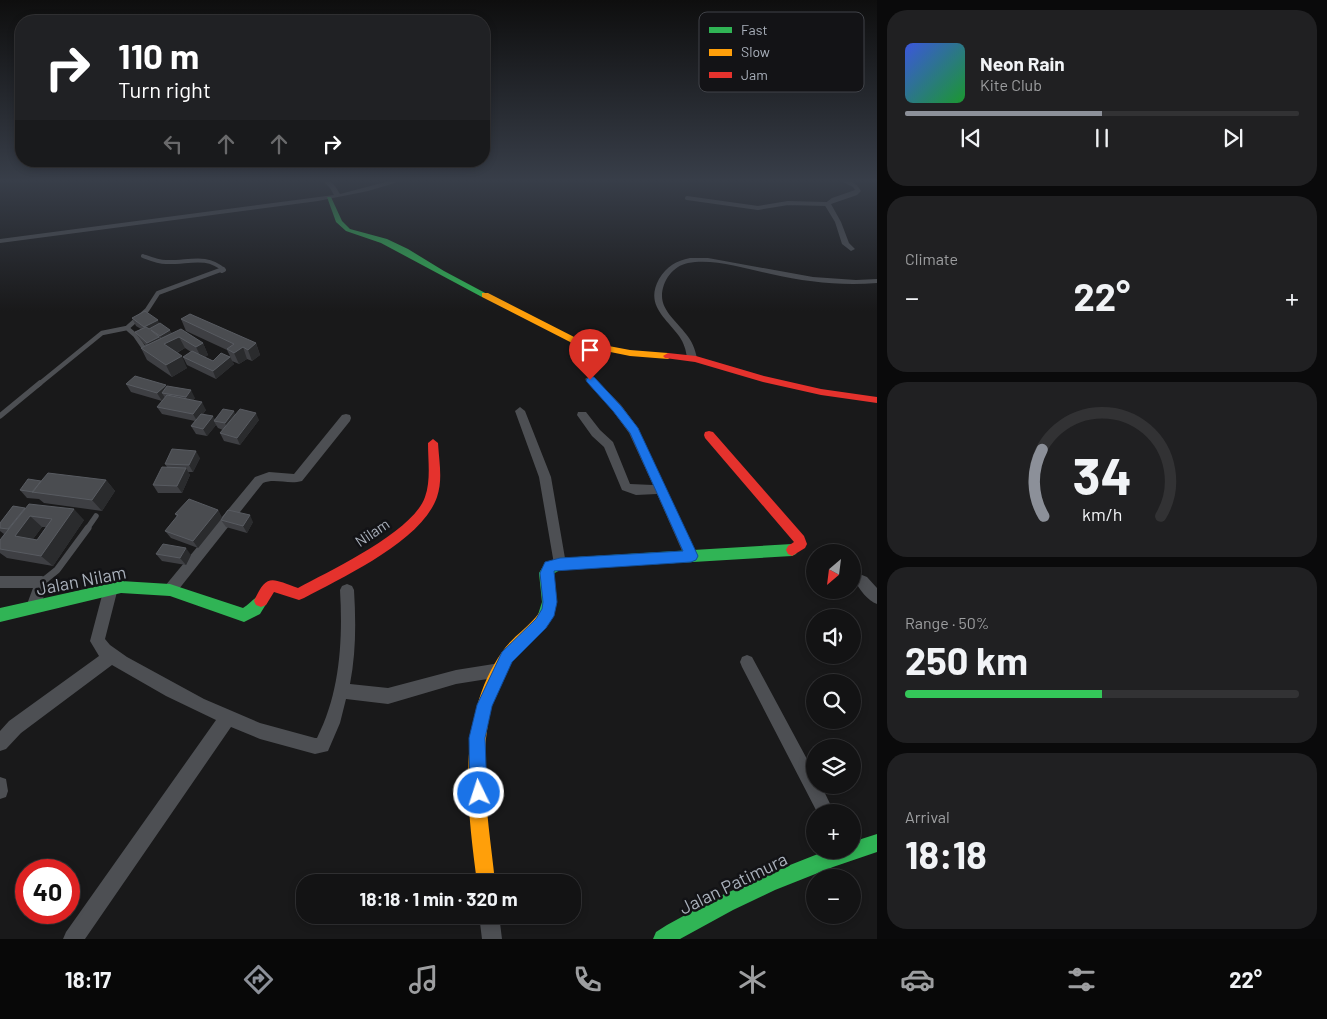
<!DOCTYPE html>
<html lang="en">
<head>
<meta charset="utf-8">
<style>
	:root { --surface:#131314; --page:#202022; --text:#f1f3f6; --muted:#9d9ea0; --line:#323234; --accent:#8c9099 }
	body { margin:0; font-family:Barlow,sans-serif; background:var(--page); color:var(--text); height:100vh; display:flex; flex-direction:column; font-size:19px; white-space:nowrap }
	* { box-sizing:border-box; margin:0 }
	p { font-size:16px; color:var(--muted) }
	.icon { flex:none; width:28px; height:28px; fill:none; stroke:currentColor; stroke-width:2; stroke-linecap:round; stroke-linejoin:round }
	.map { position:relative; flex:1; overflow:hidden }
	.panel { display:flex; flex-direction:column; gap:10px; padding:10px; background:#0a0a0b; width:450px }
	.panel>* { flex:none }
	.guide { position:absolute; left:15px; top:15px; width:475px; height:152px; border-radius:20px; box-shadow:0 2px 8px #0003,0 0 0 1px var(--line); background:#202124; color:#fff; overflow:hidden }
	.needle { width:32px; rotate:208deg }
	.tools { position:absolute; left:806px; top:544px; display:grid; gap:10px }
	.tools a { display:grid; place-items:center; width:55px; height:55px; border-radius:50%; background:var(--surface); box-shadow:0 2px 8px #0003,0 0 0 1px var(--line); font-size:25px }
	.speed { position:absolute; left:15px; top:859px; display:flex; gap:10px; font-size:25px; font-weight:700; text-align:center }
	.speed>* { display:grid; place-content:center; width:65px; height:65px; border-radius:50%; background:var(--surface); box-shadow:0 2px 8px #0003,0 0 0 1px var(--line); line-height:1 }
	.speed .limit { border:8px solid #d22; background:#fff; color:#111 }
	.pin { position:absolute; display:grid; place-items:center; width:42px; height:42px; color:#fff; margin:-51px -21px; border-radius:50% 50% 50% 0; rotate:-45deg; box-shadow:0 0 5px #0007 }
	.pin .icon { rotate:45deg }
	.me { position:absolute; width:55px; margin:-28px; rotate:356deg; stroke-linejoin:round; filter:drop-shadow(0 0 4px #0008) }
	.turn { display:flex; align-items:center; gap:18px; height:105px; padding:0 20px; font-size:22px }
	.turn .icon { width:65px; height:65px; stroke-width:2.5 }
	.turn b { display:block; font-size:35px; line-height:42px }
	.lanes { display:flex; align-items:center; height:48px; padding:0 20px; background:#0003; justify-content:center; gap:25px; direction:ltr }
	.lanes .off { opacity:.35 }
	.big { font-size:38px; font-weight:700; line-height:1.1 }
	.panel .card { flex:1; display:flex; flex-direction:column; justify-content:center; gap:8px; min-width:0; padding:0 18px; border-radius:20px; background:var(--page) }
	.panel .dial { align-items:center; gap:0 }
	.dial svg { height:130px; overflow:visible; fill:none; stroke:var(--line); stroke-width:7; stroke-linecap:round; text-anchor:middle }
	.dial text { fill:var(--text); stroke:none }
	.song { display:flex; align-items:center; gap:15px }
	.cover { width:60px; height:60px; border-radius:8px; background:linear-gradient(135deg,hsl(230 70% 55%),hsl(130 70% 35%)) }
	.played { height:5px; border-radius:2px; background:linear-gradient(90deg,var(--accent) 50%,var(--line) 50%) }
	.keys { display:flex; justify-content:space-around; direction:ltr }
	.heat { display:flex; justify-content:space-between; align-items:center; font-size:28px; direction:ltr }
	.charge { height:8px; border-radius:4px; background:linear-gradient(90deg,#34c759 50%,var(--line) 0) }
	.trip { position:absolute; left:296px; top:874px; width:285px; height:50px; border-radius:20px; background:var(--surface); box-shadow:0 2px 8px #0003,0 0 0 1px var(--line); font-weight:700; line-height:50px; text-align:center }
	.tab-bar { display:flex; height:80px; justify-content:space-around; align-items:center; background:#080808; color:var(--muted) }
	.tab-bar .icon { width:35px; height:35px }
	.tab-bar .selected { color:var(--accent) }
	.tab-bar b { font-size:22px; color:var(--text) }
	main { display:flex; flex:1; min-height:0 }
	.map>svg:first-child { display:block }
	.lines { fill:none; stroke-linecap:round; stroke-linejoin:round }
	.lane-far3 { stroke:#4d4f53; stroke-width:4 }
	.lane-far2 { stroke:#4d4f53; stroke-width:4.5 }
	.lane-far1 { stroke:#4d4f53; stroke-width:5.5 }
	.lane { stroke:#4d4f53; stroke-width:7 }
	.street { fill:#4d4f53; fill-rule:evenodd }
	.fast { fill:#30b455; fill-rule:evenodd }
	.slow { fill:#ff9f0a; fill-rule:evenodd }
	.jam { fill:#e5322d; fill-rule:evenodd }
	.wall { fill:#3e3f43; fill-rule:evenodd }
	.shaded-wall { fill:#2a2b2d }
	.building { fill:#4a4c50; stroke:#585b61; fill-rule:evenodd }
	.route { fill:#1a73e8; stroke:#114b97 }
	.labels { text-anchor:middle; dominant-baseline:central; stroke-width:5; stroke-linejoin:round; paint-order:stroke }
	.street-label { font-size:15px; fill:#a9b0bb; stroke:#131316 }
	.near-street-label { font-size:18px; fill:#a9b0bb; stroke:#131316 }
	.key { fill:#131316; stroke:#404248; stroke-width:1 }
	.key-label { font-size:14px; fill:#a9b0bb }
</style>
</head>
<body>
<main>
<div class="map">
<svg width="877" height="939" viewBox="0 0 877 939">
	<rect width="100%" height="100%" fill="#19191a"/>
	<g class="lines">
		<path class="lane-far3" d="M687 198 758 208 788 203 827 204
			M143 256C151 259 158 262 166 262 188 263 206 254 224 270L222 271"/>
		<path class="lane-far2" d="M127 328 147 310 158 293 223 269
			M38 385 102 333 127 328 135 335 146 351"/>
		<path class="lane-far1" d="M0 416 40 383
			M87 529 96 516"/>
		<path class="lane" d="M42 582 57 570 88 528"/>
		<path class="street" d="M321 179H328L335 186 340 194 397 179H408L368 191 318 201 0 243V239L334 195 330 188Z
			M837 179C848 179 856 182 861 191L857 195 831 204 841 222 849 243 855 249 851 251 842 244 835 222 824 204 832 198 855 190 853 187Z
			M690 258H708L813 277 856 280 877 279V283C841 286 807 282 771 274 746 269 714 258 688 263 673 266 662 281 662 296 662 311 678 323 686 334 692 341 695 349 697 358L692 361 687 358C686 350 684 343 679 336 665 317 645 305 659 279 667 266 676 261 690 258Z
			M590 376 593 377 621 405 638 428 697 556 696 560 691 562 686 560 657 494 636 495 622 490 604 447 592 436 577 415 578 412H586L600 430 613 442 630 484 653 485 629 433 613 411 587 381 585 379Z
			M520 407 525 411 551 477 566 564 565 568 560 570 555 568 554 564 539 477 515 411Z
			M346 414 350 415 351 418 350 421 302 481C289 485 275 478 263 483L175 594 170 596 165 594 163 590 165 586 255 477 269 472 294 474 342 415Z
			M862 575 867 577 877 588V604C868 601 859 589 855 581L857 577Z
			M0 576H42L47 578 49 582 38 612 33 613 28 612 26 607 33 588H0Z
			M111 582 116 584 118 588 105 639 110 645 127 657 204 699 260 723 315 738H317C340 693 343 640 340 590L342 586 347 584 352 586 354 590C356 622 356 653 350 684L388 688 456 670 500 663 505 665 507 670 505 675 500 677 456 684 388 704 346 699 340 723 328 751 315 754 260 739 231 727 85 939H63L66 932 216 720 166 696 112 665 21 733 6 749 0 751V731L9 721 99 656 90 641 104 588 106 584Z
			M747 655 752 657 815 774V785H821L834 812H817L742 667 740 662 742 657Z
			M0 777 6 779 8 791 6 797 0 799Z
			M479 915H499L502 939H482Z"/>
		<path class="fast" d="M327 197H331L342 221 350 229 387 239 408 249 444 271 489 295 482 297 381 243 346 231 336 222Z
			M792 544 796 546 798 550 796 554 792 556 560 570 553 574C555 592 557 606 549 623L544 625 539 623 537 618 542 602 539 573 545 563 560 558Z
			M121 581 170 584 243 608C250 604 254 597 261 595L266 597 268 601 260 614 244 622 170 596 121 593 0 622V608Z
			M877 834V852L833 867 775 890 733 910 680 939H653L656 932 667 925 720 896 790 865 828 850H852V842Z"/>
		<path class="slow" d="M482 293H488L582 341 630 350 668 353 673 356 668 359 630 356 576 345 482 297Z
			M544 611 549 613 551 618 549 623C538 637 522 647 512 662 469 725 488 811 495 882H477C467 807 456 718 502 652 512 637 528 628 539 613Z"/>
		<path class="jam" d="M668 353 696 356 764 376 821 389 877 397V403L821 395 763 382 695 362 665 358 663 356Z
			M709 431 713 432 804 536 807 544 805 548 792 556 788 554 786 550 788 546 794 542 705 438 704 435 705 432Z
			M433 439 438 443C439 461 443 480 437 497 422 541 343 577 304 598L299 600 274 592 266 605 261 607 256 605 254 601C267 572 272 579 298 588 331 570 413 532 425 497 431 480 428 461 428 443Z"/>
	</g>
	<path class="wall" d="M132 318 159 324 172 333 203 343 208 355 205 357 213 361 230 356 227 350 186 331 181 319 256 343 260 355 252 361 247 359 239 364 232 361 234 364 216 379 187 365 183 357 191 352 185 348 177 353 187 368 172 377 147 360 141 348 146 346 140 339 135 332 141 329 136 326Z
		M126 384 166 385 167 387 195 398 193 400 206 410 203 414 215 419 235 415 259 420 240 445 224 441 220 433 223 430 218 428 216 425 207 436 196 434 191 426 195 421 162 414 157 407 162 401 131 392Z
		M200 458 193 472H188L190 475 182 493H158L153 485 167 467 165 464Z
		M106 480 115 491 102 511 44 503 39 499 27 498 20 490 41 481Z
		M13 506 84 520 53 566 7 558 0 553V540L4 534 0 531V523ZM42 527H46L37 540 33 539Z
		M218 510 222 518 198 548 171 538 165 531 177 517 175 514Z
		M221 520 253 522 247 533 226 527Z
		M156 554 191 555 186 565 162 561Z"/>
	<path class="shaded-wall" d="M158 320 161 328 148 335 144 327Z
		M170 330 174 338 164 344 160 336Z
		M159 337 163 345 151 350 147 343Z
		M179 337 185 348 170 356 164 344Z
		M203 343 208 355 202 359 196 347Z
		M256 343 260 355 252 361 248 350Z
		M243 347 247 359 239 364 234 353Z
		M182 356 187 368 172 377 166 365Z
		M230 357 234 364 216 379 213 371Z
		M166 385 170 393H162L165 398 162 401 157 393Z
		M191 390 195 398 190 405 186 397Z
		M202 402 206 410 197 421 193 414Z
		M234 411 237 419 228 431 225 423Z
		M256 413 259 420 240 445 237 438Z
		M213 416 215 421H214L216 425 207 436 203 429Z
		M196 451 200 458 193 472 189 465Z
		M186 468 190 475 182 493 177 486Z
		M106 480 115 491 102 511 92 500Z
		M74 509 84 520 53 566 41 556Z
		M218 510 222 518 198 548 193 541Z
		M250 515 253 522 247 533 243 526Z
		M30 516 42 527 27 547 15 536Z
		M186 548 191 555 186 565 180 558Z"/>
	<path class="building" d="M145 311 158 320 144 327 132 318Z
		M190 314 256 343 248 350 243 347 234 353 227 349 234 344 181 319Z
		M160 323 170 330 160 336 151 330 159 337 147 343 135 332 146 327 149 329Z
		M181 329 203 343 196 347 179 337 164 344 182 356 166 365 141 348Z
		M192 351 213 361 221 353 230 357 213 371 183 357Z
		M135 376 166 385 157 393 126 384Z
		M167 386 191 390 186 397 162 393Z
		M167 395 202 402 193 414 157 407Z
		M223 409 234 411 225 423 214 421Z
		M240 409 256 413 237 438 220 433Z
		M201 414 213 416 203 429 191 426Z
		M172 449 196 451 189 465 165 464Z
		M162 467 186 468 177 486 153 485Z
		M48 473 106 480 92 500 32 492Z
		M28 479 41 481 33 492 20 490Z
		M189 499 218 510 193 541 165 531 178 515 175 514Z
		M29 504 74 509 41 556 0 549V540ZM30 516 52 519 37 540 15 536Z
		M13 506 25 508 8 529 0 528V523Z
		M228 510 250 515 243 526 221 520Z
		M163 544 186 548 180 558 156 554Z"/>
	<linearGradient id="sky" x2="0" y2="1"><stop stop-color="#0e0e0e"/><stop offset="0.58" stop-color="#383e49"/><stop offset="1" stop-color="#383e49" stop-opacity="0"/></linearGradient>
	<rect width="877" height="311" fill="url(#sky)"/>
	<path class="route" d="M590 376 594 377 621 406 638 428 698 556 696 560 691 562 554 571 557 602 554 616 546 628 512 662 492 706 485 738 487 793 485 799 479 801 473 799 470 793 469 738 477 705 502 652 536 619 542 609 543 602 540 573 545 562 560 558 683 551 630 433 613 411 587 382 586 380Z"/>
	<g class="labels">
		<g class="street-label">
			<text transform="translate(372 532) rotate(-34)">Nilam</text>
		</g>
		<g class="near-street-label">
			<text transform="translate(81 580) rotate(-11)">Jalan Nilam</text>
			<text transform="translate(733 883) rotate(-26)">Jalan Patimura</text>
		</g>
	</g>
	<rect x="699" y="12" width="165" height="80" rx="8" class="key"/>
	<rect x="709" y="27" width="23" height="6" fill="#30b455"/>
	<rect x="709" y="49" width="23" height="7" fill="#ff9f0a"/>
	<rect x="709" y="72" width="23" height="6" fill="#e5322d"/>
	<g class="key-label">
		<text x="741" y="35">Fast</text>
		<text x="741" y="57">Slow</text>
		<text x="741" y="80">Jam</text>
	</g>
</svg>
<div class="tools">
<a><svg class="needle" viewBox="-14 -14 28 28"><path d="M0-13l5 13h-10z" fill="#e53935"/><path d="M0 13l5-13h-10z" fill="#9d9ea0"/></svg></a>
<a><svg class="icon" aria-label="sound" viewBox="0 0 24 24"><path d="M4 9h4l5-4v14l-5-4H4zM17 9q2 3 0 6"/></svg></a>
<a><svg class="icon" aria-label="search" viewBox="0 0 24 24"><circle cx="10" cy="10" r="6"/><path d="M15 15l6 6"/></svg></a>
<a><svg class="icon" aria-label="layers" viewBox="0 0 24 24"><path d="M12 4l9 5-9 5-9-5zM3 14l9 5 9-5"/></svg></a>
<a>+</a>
<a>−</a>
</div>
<div class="speed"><div class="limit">40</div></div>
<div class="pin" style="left:590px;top:380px;background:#d93025"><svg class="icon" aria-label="arrive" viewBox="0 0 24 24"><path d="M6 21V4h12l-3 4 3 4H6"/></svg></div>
<svg class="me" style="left:479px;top:793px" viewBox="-20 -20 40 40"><circle r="17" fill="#1a73e8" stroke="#fff" stroke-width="3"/><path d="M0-11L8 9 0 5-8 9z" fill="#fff"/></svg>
<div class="trip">18:18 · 1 min · 320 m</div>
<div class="guide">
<div class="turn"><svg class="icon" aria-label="right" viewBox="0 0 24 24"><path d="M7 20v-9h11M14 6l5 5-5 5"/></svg><div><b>110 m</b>Turn right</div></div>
<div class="lanes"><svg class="icon off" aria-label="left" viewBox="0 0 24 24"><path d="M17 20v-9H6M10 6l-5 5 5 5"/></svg><svg class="icon off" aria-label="ahead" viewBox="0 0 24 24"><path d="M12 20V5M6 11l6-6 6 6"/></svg><svg class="icon off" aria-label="ahead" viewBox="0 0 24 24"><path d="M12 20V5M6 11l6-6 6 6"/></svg><svg class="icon" aria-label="right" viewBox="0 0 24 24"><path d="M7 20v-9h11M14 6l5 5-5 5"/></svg></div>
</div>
</div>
<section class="panel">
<div class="card">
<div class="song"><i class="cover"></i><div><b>Neon Rain</b><p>Kite Club</p></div></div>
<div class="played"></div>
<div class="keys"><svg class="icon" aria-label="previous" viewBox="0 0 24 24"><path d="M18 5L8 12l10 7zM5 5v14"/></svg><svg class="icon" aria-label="pause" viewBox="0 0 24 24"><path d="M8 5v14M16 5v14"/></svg><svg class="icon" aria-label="next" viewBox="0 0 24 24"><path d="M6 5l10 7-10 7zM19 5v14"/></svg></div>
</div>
<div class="card"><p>Climate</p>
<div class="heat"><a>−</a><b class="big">22°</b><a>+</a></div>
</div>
<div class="card dial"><svg viewBox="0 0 100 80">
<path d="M14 69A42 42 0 1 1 86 69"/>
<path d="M14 69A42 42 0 0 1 13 28" stroke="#8c9099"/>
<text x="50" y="56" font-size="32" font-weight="700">34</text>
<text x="50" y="72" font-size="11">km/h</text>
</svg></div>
<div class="card"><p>Range · 50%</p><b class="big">250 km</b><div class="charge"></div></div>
<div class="card"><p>Arrival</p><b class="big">18:18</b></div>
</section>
</main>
<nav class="tab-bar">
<b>18:17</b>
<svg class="icon selected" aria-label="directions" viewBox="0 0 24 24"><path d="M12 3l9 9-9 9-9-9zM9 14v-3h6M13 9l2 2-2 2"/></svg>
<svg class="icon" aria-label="music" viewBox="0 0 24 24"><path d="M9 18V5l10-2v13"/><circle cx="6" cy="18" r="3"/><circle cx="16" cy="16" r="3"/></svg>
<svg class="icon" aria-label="phone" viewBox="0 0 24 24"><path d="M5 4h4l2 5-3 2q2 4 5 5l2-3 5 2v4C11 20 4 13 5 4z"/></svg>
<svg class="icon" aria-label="climate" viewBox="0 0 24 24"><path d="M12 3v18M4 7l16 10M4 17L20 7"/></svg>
<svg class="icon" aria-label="car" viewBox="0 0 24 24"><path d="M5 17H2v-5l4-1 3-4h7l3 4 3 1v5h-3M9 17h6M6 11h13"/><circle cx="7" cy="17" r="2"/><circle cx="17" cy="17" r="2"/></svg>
<svg class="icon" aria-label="filters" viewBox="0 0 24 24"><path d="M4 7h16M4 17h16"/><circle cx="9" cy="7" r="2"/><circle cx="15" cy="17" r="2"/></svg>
<b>22°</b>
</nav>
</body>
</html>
